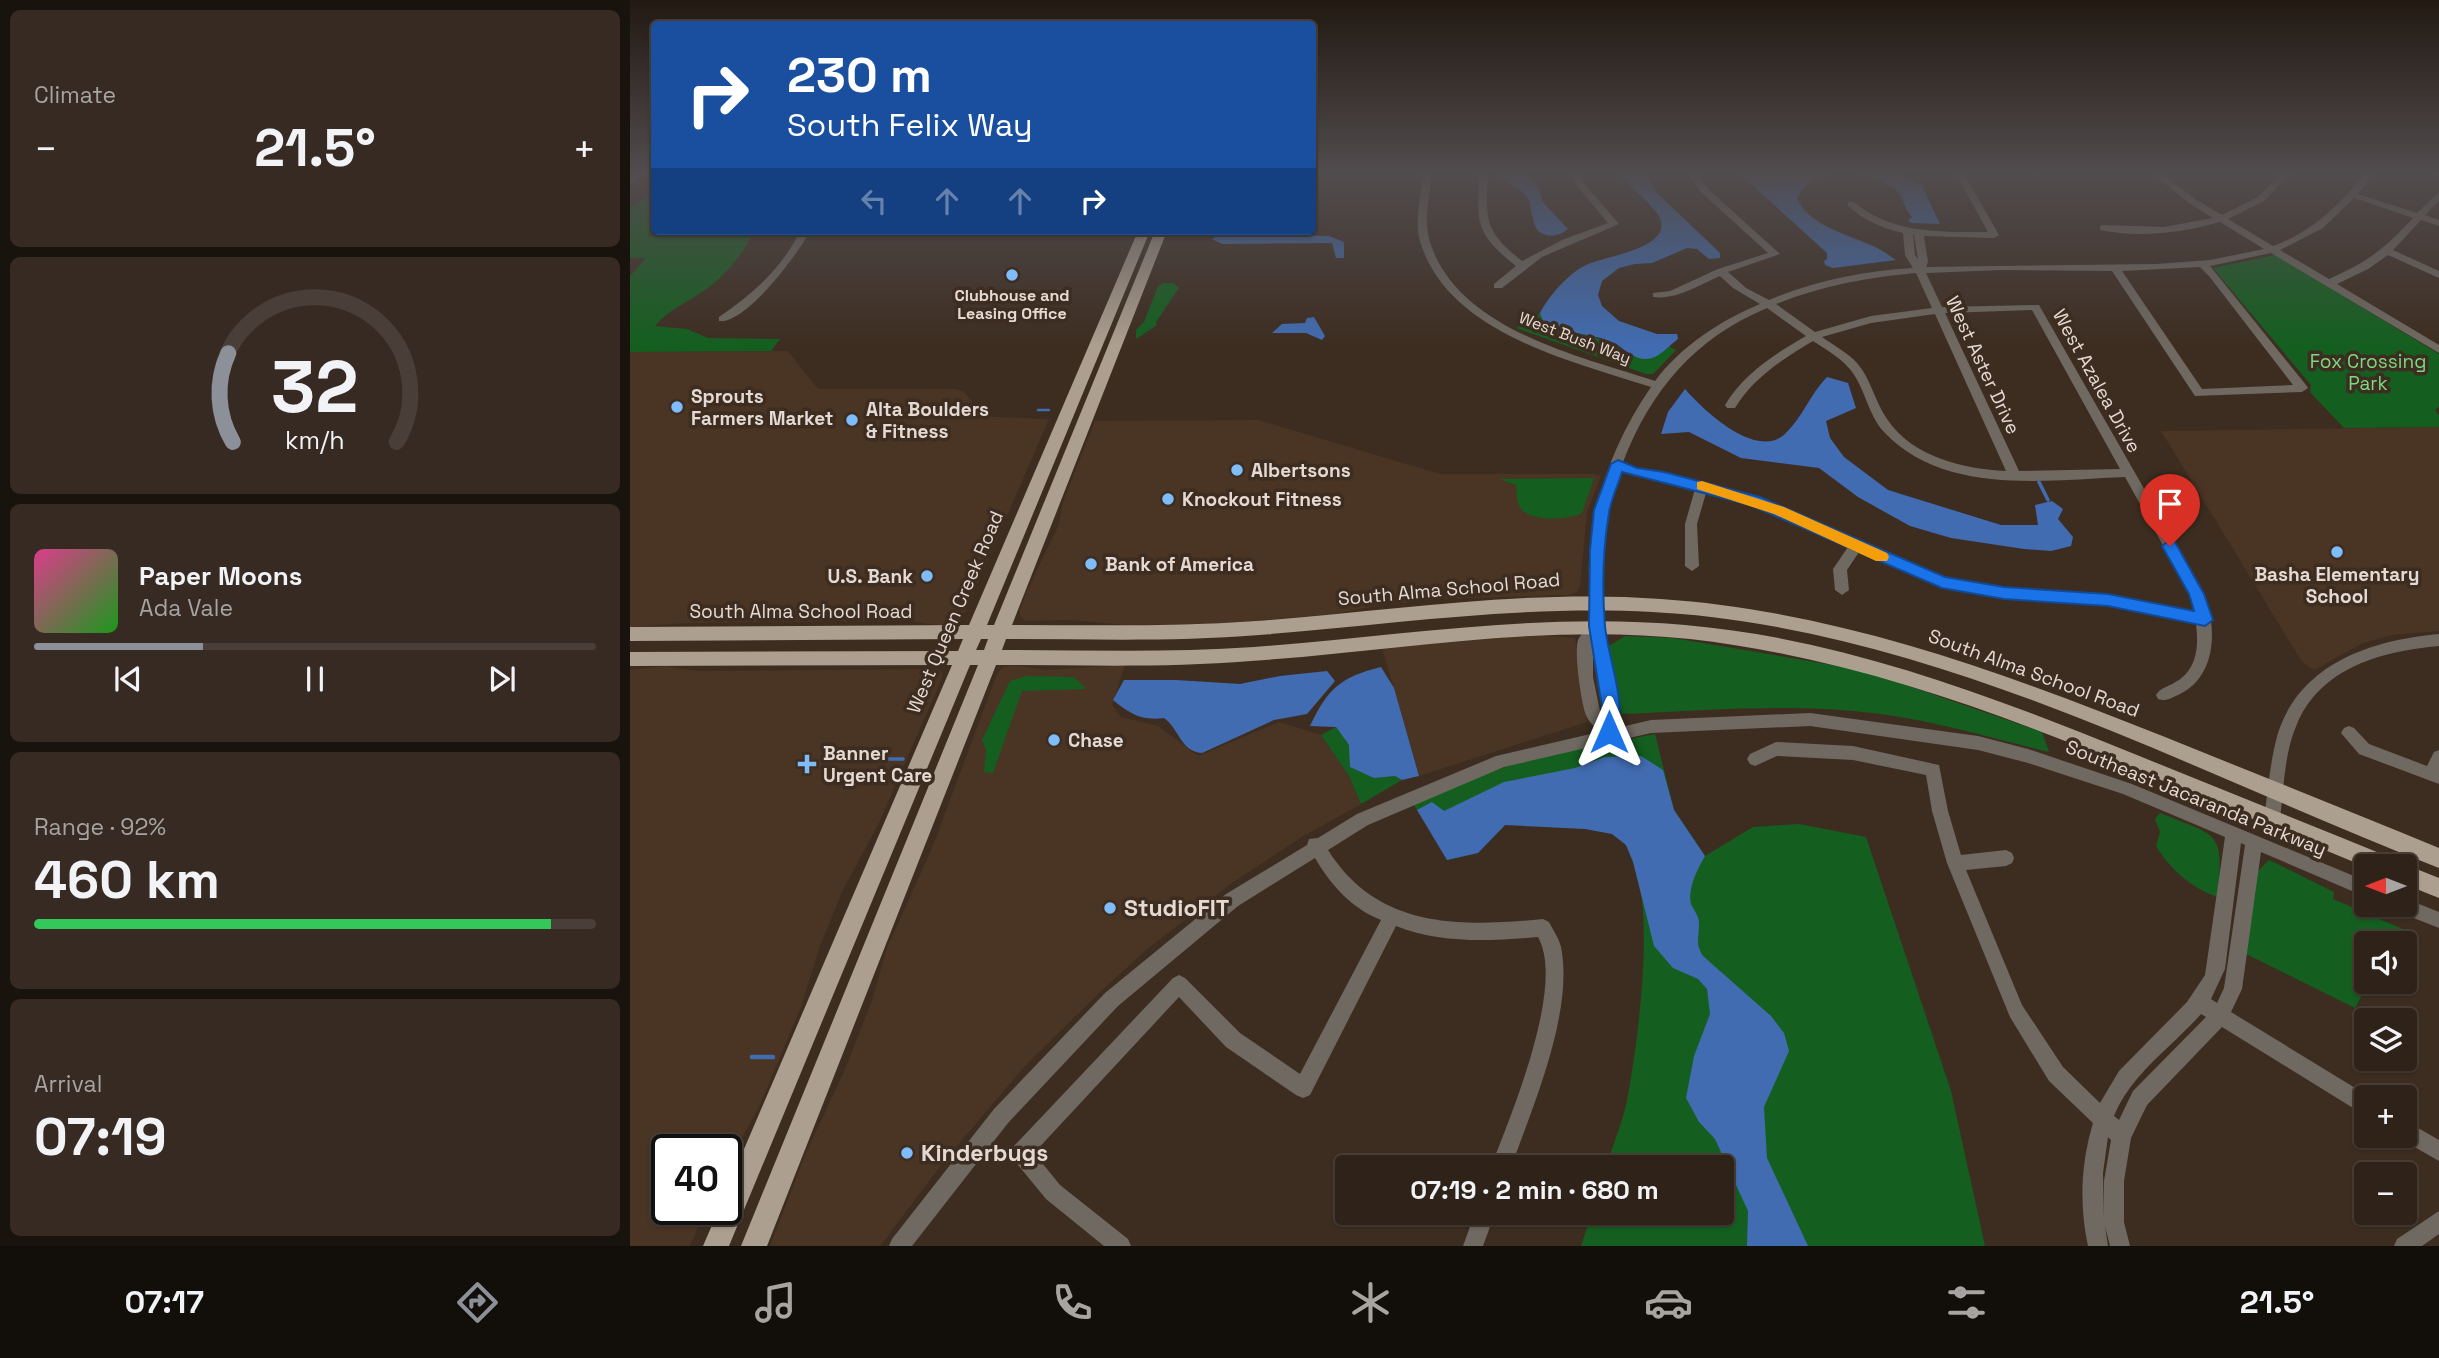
<!DOCTYPE html>
<html lang="en">
<head>
<meta charset="utf-8">
<style>
	:root { --surface:#2e2219; --page:#362a22; --text:#f1f3f6; --muted:#a7a4a2; --line:#493f38; --accent:#8c9099 }
	body { margin:0; font-family:"Space Grotesk",sans-serif; background:var(--page); color:var(--text); height:100vh; display:flex; flex-direction:column; font-size:26px; white-space:nowrap }
	* { box-sizing:border-box; margin:0 }
	p { font-size:23px; color:var(--muted) }
	.icon { flex:none; width:38px; height:38px; fill:none; stroke:currentColor; stroke-width:2; stroke-linecap:round; stroke-linejoin:round }
	.map { position:relative; flex:1; overflow:hidden }
	.side { display:flex; flex-direction:column; gap:10px; padding:10px; background:#19130e; width:630px }
	.side>* { flex:none }
	.hud { position:absolute; left:21px; top:21px; width:665px; height:214px; border-radius:7px; box-shadow:0 2px 5px #0004,0 0 0 2px var(--line); background:#1a4fa0; color:#fff; overflow:hidden }
	.needle { width:46px; rotate:270deg }
	.fabs { position:absolute; left:1724px; top:854px; display:grid; gap:14px }
	.fabs a { display:grid; place-items:center; width:63px; height:63px; border-radius:7px; background:var(--surface); box-shadow:0 2px 5px #0004,0 0 0 2px var(--line); font-size:35px }
	.speed { position:absolute; left:21px; top:1134px; display:flex; gap:14px; font-size:35px; font-weight:700; text-align:center }
	.speed>* { display:grid; place-content:center; width:91px; height:91px; border-radius:50%; background:var(--surface); box-shadow:0 2px 5px #0004,0 0 0 2px var(--line); line-height:1 }
	.speed .limit { border:4px solid #111; border-radius:10px; background:#fff; color:#111 }
	.pin { position:absolute; display:grid; place-items:center; width:60px; height:60px; color:#fff; margin:-72px -30px; border-radius:50% 50% 50% 0; rotate:-45deg; box-shadow:0 0 7px #0007 }
	.pin .icon { rotate:45deg }
	.me { position:absolute; width:77px; margin:-38px; rotate:0deg; stroke-linejoin:round; filter:drop-shadow(0 0 5px #0008) }
	.turn { display:flex; align-items:center; gap:24px; height:147px; padding:0 21px; font-size:32px }
	.turn .icon { width:91px; height:91px; stroke-width:2.5 }
	.turn b { display:block; font-size:49px; line-height:60px }
	.lanes { display:flex; align-items:center; height:66px; padding:0 21px; background:#0003; justify-content:center; gap:35px; direction:ltr }
	.lanes .off { opacity:.35 }
	.big { font-size:52px; font-weight:700; line-height:1.1 }
	.side .tile { flex:1; display:flex; flex-direction:column; justify-content:center; gap:10px; min-width:0; padding:0 24px; border-radius:10px; background:var(--page) }
	.side .dial { align-items:center; gap:0 }
	.dial svg { height:182px; overflow:visible; fill:none; stroke:var(--line); stroke-width:7; stroke-linecap:round; text-anchor:middle }
	.dial text { fill:var(--text); stroke:none }
	.song { display:flex; align-items:center; gap:21px }
	.cover { width:84px; height:84px; border-radius:10px; background:linear-gradient(135deg,hsl(330 70% 55%),hsl(120 70% 35%)) }
	.played { height:7px; border-radius:4px; background:linear-gradient(90deg,var(--accent) 30%,var(--line) 30%) }
	.keys { display:flex; justify-content:space-around; direction:ltr }
	.heat { display:flex; justify-content:space-between; align-items:center; font-size:38px; direction:ltr }
	.charge { height:10px; border-radius:5px; background:linear-gradient(90deg,#34c759 92%,var(--line) 0) }
	.trip { position:absolute; left:705px; top:1155px; width:399px; height:70px; border-radius:7px; background:var(--surface); box-shadow:0 2px 5px #0004,0 0 0 2px var(--line); font-weight:700; line-height:70px; text-align:center }
	.menu { display:flex; height:112px; justify-content:space-around; align-items:center; background:#120e0a; color:var(--muted) }
	.menu .icon { width:49px; height:49px }
	.menu .active { color:var(--accent) }
	.menu b { font-size:32px; color:var(--text) }
	main { display:flex; flex:1; min-height:0 }
	.map>svg:first-child { display:block }
	.built { fill:#4a3424 }
	.green { fill:#145f1f }
	.water { fill:#416cb1 }
	.lines { fill:none; stroke-linecap:round; stroke-linejoin:round }
	.stream-far2 { stroke:#416cb1; stroke-width:2.5 }
	.stream-far1 { stroke:#416cb1; stroke-width:3.5 }
	.stream { stroke:#416cb1; stroke-width:4.5 }
	.minor { fill:#6f6961; fill-rule:evenodd }
	.major { fill:#ac9f90; fill-rule:evenodd }
	.route { fill:#1a73e8; stroke:#114b97; stroke-width:2 }
	.slow { fill:#f59e0b }
	.poi-dot { fill:#7fbdfa; stroke:#3d2d21; stroke-width:2.5 }
	.labels { text-anchor:middle; dominant-baseline:central; stroke-width:7; stroke-linejoin:round; paint-order:stroke }
	.far-poi-label { font-size:16px; font-weight:bold; fill:#e5dad3; stroke:#3d2d21 }
	.far-street-label { font-size:16px; fill:#e5dad3; stroke:#3d2d21 }
	.park-label { font-size:19px; fill:#7cd881; stroke:#3d2d21 }
	.street-label { font-size:19px; fill:#e5dad3; stroke:#3d2d21 }
	.poi-label { font-size:19px; font-weight:bold; fill:#e5dad3; stroke:#3d2d21; text-anchor:start }
	.near-poi-label { font-size:23px; font-weight:bold; fill:#e5dad3; stroke:#3d2d21; text-anchor:start }
</style>
</head>
<body>
<main>
<section class="side">
<div class="tile"><p>Climate</p>
<div class="heat"><a>−</a><b class="big">21.5°</b><a>+</a></div>
</div>
<div class="tile dial"><svg viewBox="0 0 100 80">
<path d="M14 69A42 42 0 1 1 86 69"/>
<path d="M14 69A42 42 0 0 1 12 30" stroke="#8c9099"/>
<text x="50" y="56" font-size="32" font-weight="700">32</text>
<text x="50" y="72" font-size="11">km/h</text>
</svg></div>
<div class="tile">
<div class="song"><i class="cover"></i><div><b>Paper Moons</b><p>Ada Vale</p></div></div>
<div class="played"></div>
<div class="keys"><svg class="icon" aria-label="previous" viewBox="0 0 24 24"><path d="M18 5L8 12l10 7zM5 5v14"/></svg><svg class="icon" aria-label="pause" viewBox="0 0 24 24"><path d="M8 5v14M16 5v14"/></svg><svg class="icon" aria-label="next" viewBox="0 0 24 24"><path d="M6 5l10 7-10 7zM19 5v14"/></svg></div>
</div>
<div class="tile"><p>Range · 92%</p><b class="big">460 km</b><div class="charge"></div></div>
<div class="tile"><p>Arrival</p><b class="big">07:19</b></div>
</section>
<div class="map">
<svg width="1809" height="1246" viewBox="0 0 1809 1246">
	<rect width="100%" height="100%" fill="#3d2d21"/>
	<path class="built" d="M158 351 188 389H325L333 391 342 401 338 416 419 419 335 613 327 623 315 626 278 621 56 623 0 627V352Z
		M628 420 810 474H964L971 476 957 512 950 586 947 592 938 595 808 599 746 606 704 614 585 624 496 625 441 620 396 621 390 617V609L397 591 429 524 433 502 465 421Z
		M1809 427V631L1762 635 1731 644 1684 670 1672 662 1531 431Z
		M909 635 945 638 957 722 789 776 752 648 841 637Z
		M382 665 416 670 495 665 482 705 491 717 528 726 568 756 649 722 691 735 719 776 731 804 672 837 602 883 515 951 471 991 395 1066 315 1160 250 1246H140L176 1153 216 1067 242 1000 257 948 302 848 367 674 373 667Z
		M35 666 67 671 306 669 312 672V678L250 821 213 890 190 946 171 1007 130 1105 96 1167V1150H37V1209H76L60 1246H0V670Z"/>
	<path class="green" d="M24 194V228L17 236H74L124 231C114 253 95 276 75 290 58 302 38 310 25 326L57 329 78 338 150 339 141 351 0 352V276L16 258H0V207Z
		M1645 255 1809 354V407L1805 410 1809 415V427L1714 428 1680 392 1681 385 1583 268Z
		M534 283H543L549 288 526 322 527 325 506 339V330L514 322 528 286Z
		M910 313 914 324 982 342 998 355 1029 353 1038 346 1046 350 1023 374H1016L886 328Z
		M964 478 952 513C938 520 899 523 890 507 886 501 887 492 886 485L870 479Z
		M995 636 1043 638 1232 670 1412 732 1419 752C1366 739 1312 723 1258 715 1169 702 1080 710 991 714L979 646Z
		M396 676 444 677 456 689 392 691 363 773 354 772 356 750 352 740 380 681Z
		M706 727 743 778 765 776 772 780 731 804 719 776 691 735Z
		M1025 734 1044 810 1075 856 1123 827 1169 824 1236 837 1321 1091 1355 1246H951L962 1213H1092V1167H976C983 1145 992 1123 997 1101 1006 1053 1037 857 982 834 958 824 903 826 875 825L848 853 817 860 808 840 783 804 844 778 898 759Z
		M1530 813C1588 837 1595 830 1587 897 1560 887 1541 870 1526 846L1530 832 1525 819Z
		M1639 860 1704 892 1703 899 1775 930 1765 943H1736V982H1739L1725 1008 1616 954 1628 871Z"/>
	<path class="water" d="M873 172H895L908 188 913 202 938 229C928 237 918 238 908 231 900 219 902 203 897 197 890 188 878 183 869 177Z
		M989 172H1016L1026 192 1090 253V258L1079 259 1067 249 1057 248 1022 263 1005 264 989 268 972 281 968 295 972 306 989 321 1027 334H1047L1048 339C1041 344 1030 356 1022 358 1005 363 995 348 982 342 959 332 934 335 914 324L910 313C918 297 938 274 954 266 972 256 1038 250 1031 221 1028 208 998 187 989 172Z
		M1108 172H1263L1292 186 1310 224 1281 223 1278 221 1282 217C1273 208 1275 195 1262 187 1234 169 1182 164 1167 199 1180 226 1217 234 1243 246 1252 250 1258 255 1266 260L1203 268 1195 265 1194 261 1197 259V253Z
		M591 233 699 236 714 242V258H706L702 243 592 244 582 239Z
		M684 317 695 336 692 340 676 333H642L652 324 675 323 677 318Z
		M1197 377 1218 383 1226 408 1196 421 1200 438 1214 457 1258 490 1371 525H1408L1405 505 1422 501 1433 509 1428 519 1443 537 1441 546 1421 551 1394 549 1321 538 1280 526 1228 497 1189 468 1111 458 1059 432 1031 434 1038 412 1055 389C1074 411 1126 460 1155 434 1173 417 1180 394 1197 377Z
		M751 667 764 688 789 776 772 780 765 776 744 778 720 767 719 745 706 727 680 726C698 688 711 677 751 667Z
		M697 671 705 681 677 714 644 720 572 753C550 751 550 730 534 718 512 721 500 714 483 700L494 680H546L610 684 650 676Z
		M1011 756 1033 770 1044 810 1075 856C1068 868 1057 889 1061 904 1064 911 1069 915 1069 924 1069 938 1065 943 1073 956L1141 1016 1154 1033 1159 1051 1134 1107 1137 1158 1178 1246H1117L1118 1211 1085 1139 1069 1122 1056 1098 1064 1056 1080 1014 1077 989 1068 979 1043 968 1024 946 1003 862 996 845 982 834 955 829 875 825 848 853 817 860 787 810 802 802 814 811 874 782 945 768 975 757Z"/>
	<g class="lines">
		<path class="stream-far2" d="M408 410H419"/>
		<path class="stream-far1" d="M1409 482 1418 500
			M257 759H273"/>
		<path class="stream" d="M122 1057H143"/>
		<path class="minor" d="M10 172H21L0 184V177Z
			M794 172H802C800 194 793 220 800 242 827 329 948 356 1025 381 1050 347 1091 320 1130 304L1103 288 1090 276C1069 285 1047 300 1023 297V293L1040 291 1088 269 1138 253 1071 192 1057 172H1066L1077 188 1150 254 1098 272 1116 288 1139 300C1184 281 1233 271 1283 268L1275 255 1273 233C1252 228 1234 220 1218 206V202H1224C1261 234 1311 232 1358 232L1325 172H1333L1369 235 1364 238 1294 236 1298 262 1296 267 1526 264 1580 260 1634 249 1590 222C1551 233 1509 238 1470 230V226L1473 225 1534 227 1583 218 1559 203 1520 172H1530L1565 199 1592 215 1628 197 1653 172H1662L1634 201 1598 219 1643 246C1684 231 1709 205 1736 172H1745L1728 194 1787 213 1809 192V201L1795 215 1809 220V226L1791 220 1763 250 1809 271V278L1758 255 1738 269 1707 284 1809 345V353L1641 253 1580 266 1676 385 1678 388 1672 392 1565 396 1482 271 1372 270 1296 273 1312 307 1409 305 1572 590C1588 624 1588 677 1548 695 1541 698 1536 702 1528 699L1526 695C1530 688 1537 687 1544 683 1567 671 1569 647 1566 624L1478 605 1374 598 1312 588 1229 552 1217 570 1219 590 1212 595 1205 590 1203 569 1218 547 1121 505 1076 493 1067 524 1069 566 1062 571 1055 566V524L1065 489 1004 476 990 471C973 520 967 574 974 626 979 660 990 693 987 728L1021 720 1180 713 1348 736 1398 749 1502 784 1736 881V897L1631 852 1612 989 1601 1012 1740 1097H1736V1116L1592 1027 1517 1105 1501 1138 1494 1181V1222L1500 1246H1480L1475 1226 1478 1246H1458C1449 1204 1451 1163 1463 1123L1419 1081 1380 1017 1317 863 1302 811 1296 775 1223 760 1147 756 1125 766 1120 764 1117 759 1120 754 1146 742 1223 746 1309 765 1318 811 1331 855 1376 850 1382 853 1384 858 1382 863 1376 866 1336 870 1392 1005 1433 1067 1470 1103 1489 1071 1557 1002 1575 975 1595 837 1493 794 1398 763 1348 750 1180 726 1021 733 874 767 738 825 698 850C748 929 829 927 913 919L919 922C923 930 929 938 931 947 944 1012 903 1106 881 1167H861C880 1117 936 986 908 937 861 941 811 944 766 926L680 1095 673 1098 666 1095 596 1047 549 997 404 1153 430 1185 498 1239 501 1246H474L416 1199 384 1160 381 1153 384 1146 543 978 549 975 555 978 610 1033 670 1074 751 920C721 908 701 885 685 858L608 906 488 1006 378 1123 282 1246H259L262 1239 364 1109 475 993 596 894 677 845 679 839 688 838 727 814 866 756 969 732C965 727 958 721 956 715 951 702 944 652 948 640 951 633 959 629 960 622 962 606 958 581 959 563 962 500 985 439 1021 387 941 361 817 333 790 241 784 220 791 194 794 172ZM1724 198 1783 218C1753 250 1739 261 1699 279L1650 250 1693 228ZM1283 234 1284 235 1288 259 1285 255ZM1570 267 1579 276 1663 385 1572 389 1492 271ZM1286 273 1302 308 1241 316 1185 332 1146 304C1191 286 1238 277 1286 273ZM1137 308 1176 336C1146 353 1113 374 1095 405L1097 408H1105C1123 378 1154 358 1183 341 1195 349 1209 357 1218 367 1235 385 1237 414 1254 432 1314 496 1417 480 1495 477L1560 594 1565 612 1478 595 1374 588 1314 578 1129 498 1072 482 1006 468 993 462C1021 390 1065 338 1137 308ZM1402 310 1490 469 1389 471 1315 313ZM1305 314 1376 471C1334 469 1282 457 1257 419 1245 402 1241 379 1227 363 1218 353 1203 345 1192 337L1241 323ZM963 642 973 714 970 711 963 677ZM1611 843 1615 845 1594 988 1587 1003 1581 999 1595 969ZM1571 1014 1576 1017 1503 1091 1489 1120 1484 1116C1501 1074 1542 1047 1571 1014ZM1478 1137 1481 1140 1474 1181V1218L1473 1173Z
			M850 172H858C856 219 853 230 892 261L932 240 978 223 946 185 941 172H949L953 182 989 224 912 257 872 288H864V284L886 266C845 234 846 221 850 172Z
			M170 231H180C168 254 116 324 89 321V317C123 294 152 268 170 231Z
			M1809 634V646C1753 651 1691 667 1667 724 1654 753 1654 788 1650 819L1648 824 1642 826 1636 824 1634 819C1638 790 1640 761 1648 733 1671 663 1742 640 1809 634Z
			M1719 726 1724 728 1739 744 1797 766 1804 752 1809 750V784L1729 754 1711 733 1714 728Z
			M1774 898 1809 912V928L1766 911 1764 905H1774Z
			M1774 1120 1809 1140V1161L1767 1137 1774 1136Z
			M1809 1211V1234L1792 1246H1764L1767 1239Z
			M845 1213H865L853 1246H833Z"/>
		<path class="major" d="M508 231H520L357 625H364L525 231H537L382 625C463 625 545 627 626 621 761 611 895 589 1031 599 1208 611 1372 672 1535 737 1626 774 1718 810 1809 848V868C1570 775 1339 648 1081 617 928 599 780 623 629 635 545 642 460 639 376 639L372 650C456 650 540 653 624 647 768 636 910 612 1055 625 1208 638 1356 694 1497 751 1586 787 1675 823 1764 859L1767 866 1736 867C1517 777 1298 666 1060 639 912 623 768 651 621 661 537 668 451 665 366 665L137 1246H111L348 665H340L99 1246H73L89 1209H96V1191L322 665 0 666V652L328 651 333 639 0 641V627L339 625ZM351 639H358L354 650H346Z
			M1774 864 1809 878V898L1774 884V866H1768Z"/>
	</g>
	<linearGradient id="sky" x2="0" y2="1"><stop stop-color="#221912"/><stop offset="0.5" stop-color="#514c4e"/><stop offset="1" stop-color="#514c4e" stop-opacity="0"/></linearGradient>
	<rect width="1809" height="346" fill="url(#sky)"/>
	<path class="route" d="M988 460 1007 468 1034 472 1130 497 1315 577 1374 587 1478 594 1564 611 1559 594 1532 546 1540 540 1545 542 1574 594 1583 620 1575 626 1478 606 1374 599 1312 588 1120 505 992 472C988 485 981 499 979 513 973 549 972 590 975 626 978 659 999 708 985 738L979 740 972 738 970 732 973 713 959 626 960 550 964 510 981 464Z"/>
	<path class="slow" d="M1072 481 1154 507 1257 553 1259 557 1257 561H1246L1144 514 1067 489V482Z"/>
	<g class="poi-dot">
		<circle cx="382" cy="275" r="7"/>
		<circle cx="47" cy="407" r="7"/>
		<circle cx="222" cy="420" r="7"/>
		<circle cx="607" cy="470" r="7"/>
		<circle cx="538" cy="499" r="7"/>
		<circle cx="1707" cy="552" r="7"/>
		<circle cx="461" cy="564" r="7"/>
		<circle cx="297" cy="576" r="7"/>
		<circle cx="424" cy="740" r="7"/>
		<path d="M173.5 753.5h7v7h7v7h-7v7h-7v-7h-7v-7h7z"/>
		<circle cx="480" cy="908" r="7"/>
		<circle cx="277" cy="1153" r="7"/>
	</g>
	<g class="labels">
		<g class="far-poi-label">
			<text x="382" y="295">Clubhouse and<tspan x="382" dy="18">Leasing Office</tspan></text>
		</g>
		<g class="far-street-label">
			<text transform="translate(945 338) rotate(21)">West Bush Way</text>
		</g>
		<g class="park-label">
			<text x="1738" y="361">Fox Crossing<tspan x="1738" dy="22">Park</tspan></text>
		</g>
		<g class="street-label">
			<text transform="translate(1353 365) rotate(65)">West Aster Drive</text>
			<text transform="translate(1467 381) rotate(61)">West Azalea Drive</text>
			<text transform="translate(819 589) rotate(-5)">South Alma School Road</text>
			<text x="171" y="611">South Alma School Road</text>
			<text transform="translate(325 612) rotate(-67)">West Queen Creek Road</text>
			<text transform="translate(1404 673) rotate(20)">South Alma School Road</text>
			<text transform="translate(1566 798) rotate(22)">Southeast Jacaranda Parkway</text>
		</g>
		<g class="poi-label">
			<text x="61" y="396">Sprouts<tspan x="61" dy="22">Farmers Market</tspan></text>
			<text x="236" y="409">Alta Boulders<tspan x="236" dy="22">&amp; Fitness</tspan></text>
			<text x="621" y="470">Albertsons</text>
			<text x="552" y="499">Knockout Fitness</text>
			<text x="475" y="564">Bank of America</text>
			<text x="1707" y="574" text-anchor="middle">Basha Elementary<tspan x="1707" dy="22">School</tspan></text>
			<text x="283" y="576" text-anchor="end">U.S. Bank</text>
			<text x="438" y="740">Chase</text>
			<text x="193" y="753">Banner<tspan x="193" dy="22">Urgent Care</tspan></text>
		</g>
		<g class="near-poi-label">
			<text x="494" y="908">StudioFIT</text>
			<text x="291" y="1153">Kinderbugs</text>
		</g>
	</g>
</svg>
<div class="fabs">
<a><svg class="needle" viewBox="-14 -14 28 28"><path d="M0-13l5 13h-10z" fill="#e53935"/><path d="M0 13l5-13h-10z" fill="#a7a4a2"/></svg></a>
<a><svg class="icon" aria-label="sound" viewBox="0 0 24 24"><path d="M4 9h4l5-4v14l-5-4H4zM17 9q2 3 0 6"/></svg></a>
<a><svg class="icon" aria-label="layers" viewBox="0 0 24 24"><path d="M12 4l9 5-9 5-9-5zM3 14l9 5 9-5"/></svg></a>
<a>+</a>
<a>−</a>
</div>
<div class="speed"><div class="limit">40</div></div>
<div class="pin" style="left:1540px;top:546px;background:#d93025"><svg class="icon" aria-label="arrive" viewBox="0 0 24 24"><path d="M6 21V4h12l-3 4 3 4H6"/></svg></div>
<svg class="me" style="left:979px;top:732px" viewBox="-20 -20 40 40"><path d="M0-17L14 15 0 8-14 15z" fill="#1a73e8" stroke="#fff" stroke-width="4"/></svg>
<div class="trip">07:19 · 2 min · 680 m</div>
<div class="hud">
<div class="turn"><svg class="icon" aria-label="right" viewBox="0 0 24 24"><path d="M7 20v-9h11M14 6l5 5-5 5"/></svg><div><b>230 m</b>South Felix Way</div></div>
<div class="lanes"><svg class="icon off" aria-label="left" viewBox="0 0 24 24"><path d="M17 20v-9H6M10 6l-5 5 5 5"/></svg><svg class="icon off" aria-label="ahead" viewBox="0 0 24 24"><path d="M12 20V5M6 11l6-6 6 6"/></svg><svg class="icon off" aria-label="ahead" viewBox="0 0 24 24"><path d="M12 20V5M6 11l6-6 6 6"/></svg><svg class="icon" aria-label="right" viewBox="0 0 24 24"><path d="M7 20v-9h11M14 6l5 5-5 5"/></svg></div>
</div>
</div>
</main>
<nav class="menu">
<b>07:17</b>
<svg class="icon active" aria-label="directions" viewBox="0 0 24 24"><path d="M12 3l9 9-9 9-9-9zM9 14v-3h6M13 9l2 2-2 2"/></svg>
<svg class="icon" aria-label="music" viewBox="0 0 24 24"><path d="M9 18V5l10-2v13"/><circle cx="6" cy="18" r="3"/><circle cx="16" cy="16" r="3"/></svg>
<svg class="icon" aria-label="phone" viewBox="0 0 24 24"><path d="M5 4h4l2 5-3 2q2 4 5 5l2-3 5 2v4C11 20 4 13 5 4z"/></svg>
<svg class="icon" aria-label="climate" viewBox="0 0 24 24"><path d="M12 3v18M4 7l16 10M4 17L20 7"/></svg>
<svg class="icon" aria-label="car" viewBox="0 0 24 24"><path d="M5 17H2v-5l4-1 3-4h7l3 4 3 1v5h-3M9 17h6M6 11h13"/><circle cx="7" cy="17" r="2"/><circle cx="17" cy="17" r="2"/></svg>
<svg class="icon" aria-label="filters" viewBox="0 0 24 24"><path d="M4 7h16M4 17h16"/><circle cx="9" cy="7" r="2"/><circle cx="15" cy="17" r="2"/></svg>
<b>21.5°</b>
</nav>
</body>
</html>
